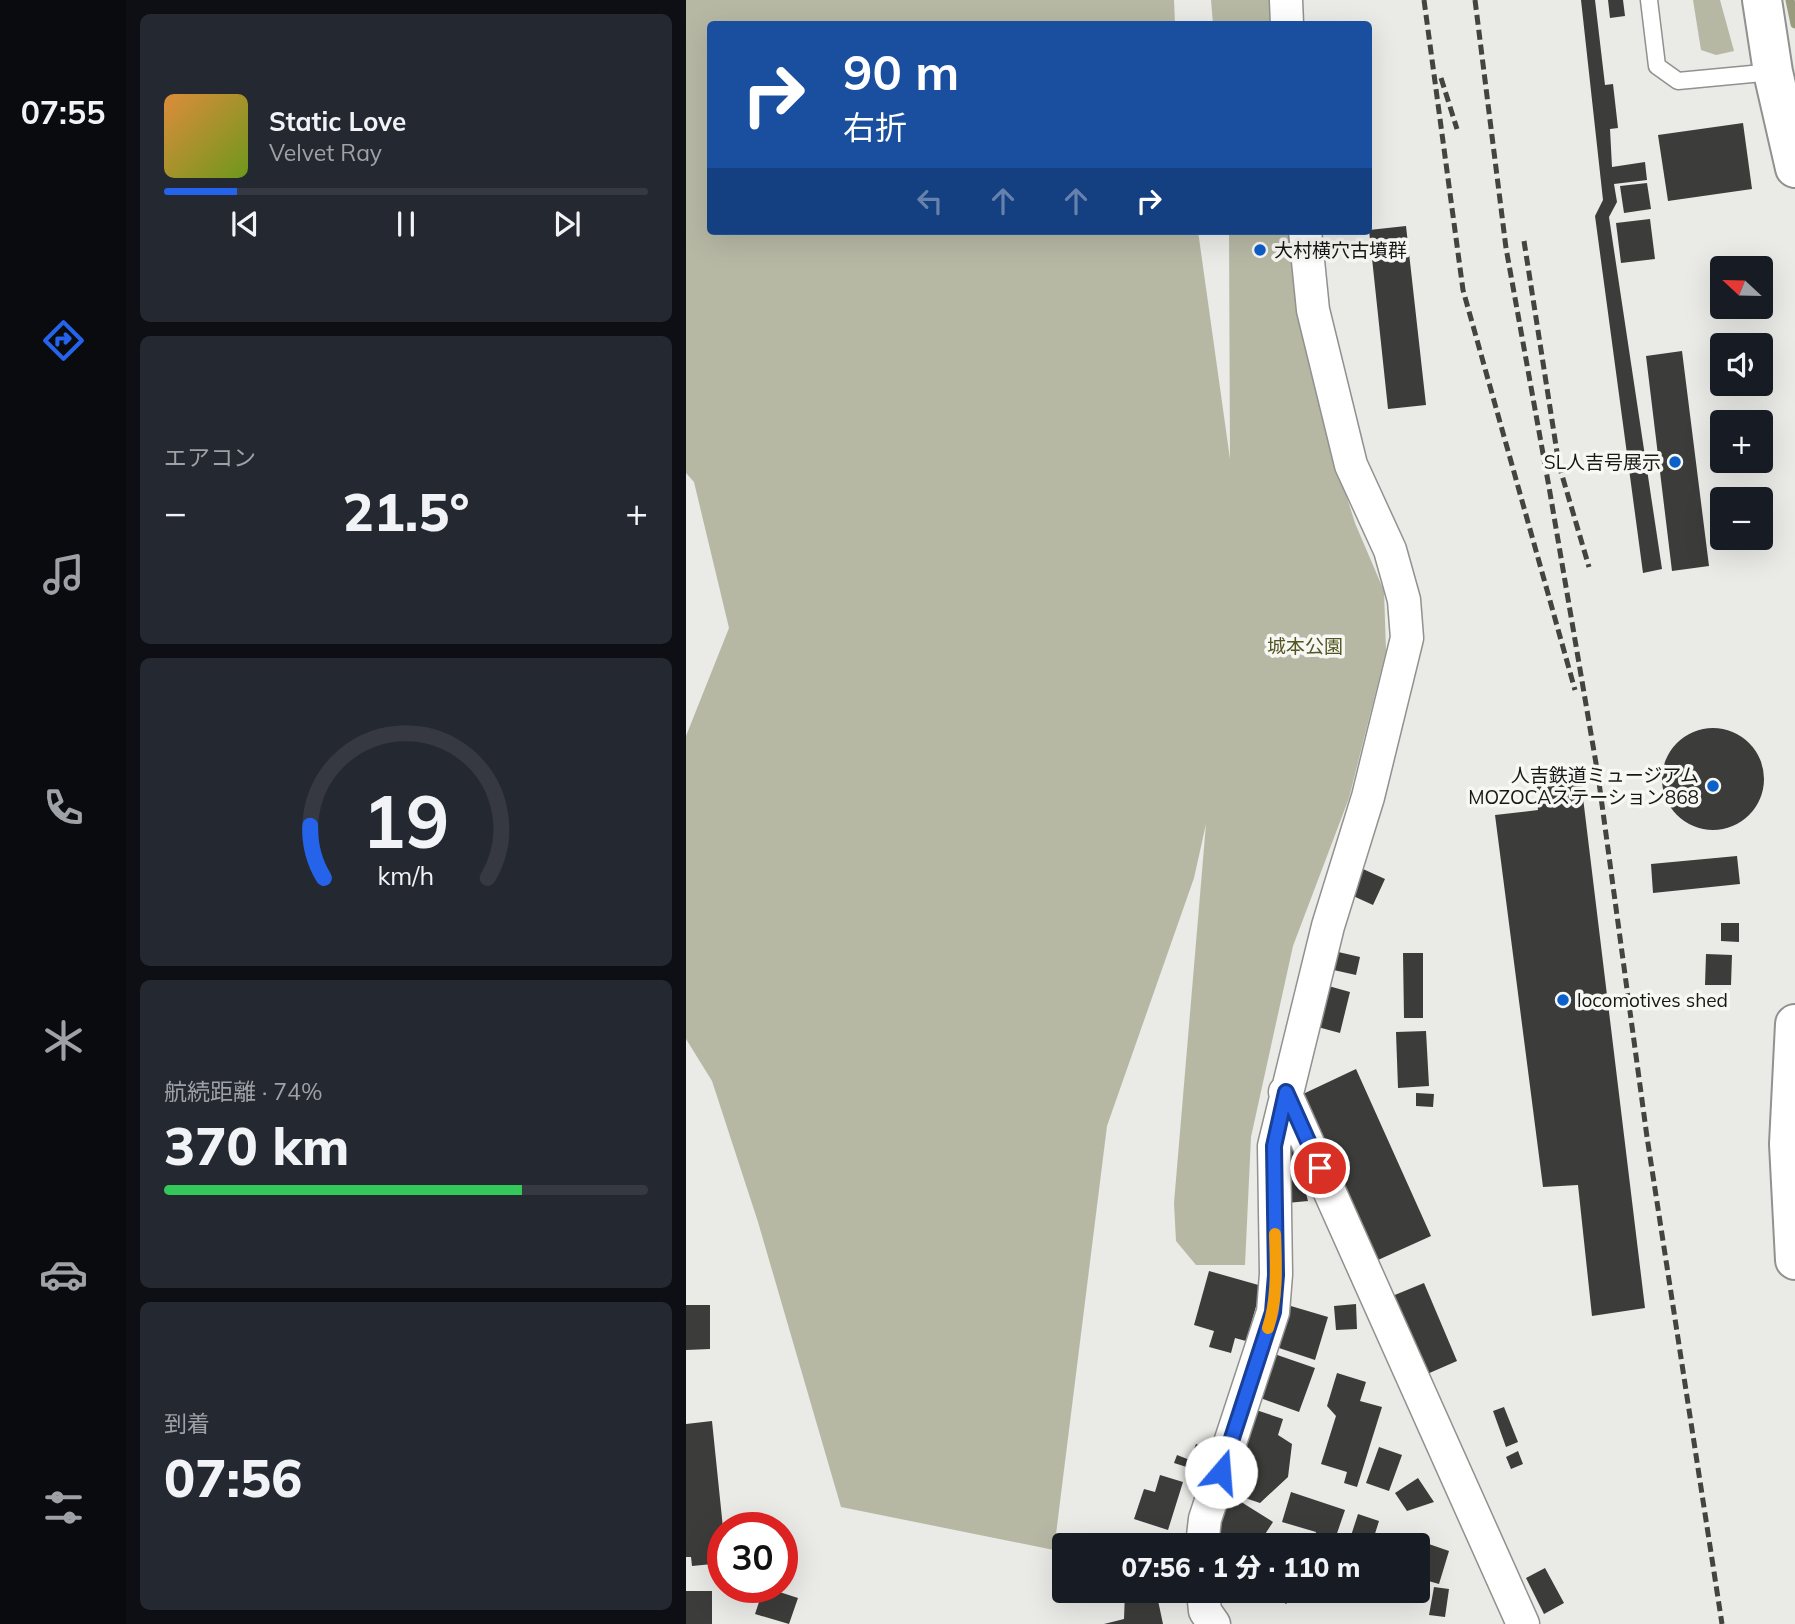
<!DOCTYPE html>
<html lang="ja">
<head>
<meta charset="utf-8">
<style>
	:root { --surface:#171b24; --page:#242831; --text:#f1f3f6; --muted:#9ea1a6; --line:#363941; --accent:#2563eb }
	body { margin:0; font-family:Mulish,"Noto Sans JP",sans-serif; background:var(--page); color:var(--text); height:100vh; display:flex; flex-direction:column; font-size:26px; white-space:nowrap }
	* { box-sizing:border-box; margin:0 }
	p { font-size:23px; color:var(--muted) }
	.icon { flex:none; width:38px; height:38px; fill:none; stroke:currentColor; stroke-width:2; stroke-linecap:round; stroke-linejoin:round }
	.map { position:relative; flex:1; overflow:hidden }
	.sheet { display:flex; flex-direction:column; gap:14px; padding:14px; background:#0d0f14; width:560px }
	.sheet>* { flex:none }
	.banner { position:absolute; left:21px; top:21px; width:665px; height:214px; border-radius:7px; box-shadow:0 7px 28px #0002; background:#1a4fa0; color:#fff; overflow:hidden }
	.needle { width:46px; rotate:292deg }
	.controls { position:absolute; left:1024px; top:256px; display:grid; gap:14px }
	.controls a { display:grid; place-items:center; width:63px; height:63px; border-radius:7px; background:var(--surface); box-shadow:0 7px 28px #0002; font-size:35px }
	.speed { position:absolute; left:21px; top:1512px; display:flex; gap:14px; font-size:35px; font-weight:700; text-align:center }
	.speed>* { display:grid; place-content:center; width:91px; height:91px; border-radius:50%; background:var(--surface); box-shadow:0 7px 28px #0002; line-height:1 }
	.speed .limit { border:10px solid #d22; background:#fff; color:#111 }
	.pin { position:absolute; display:grid; place-items:center; width:60px; height:60px; color:#fff; margin:-30px; border:4px solid #fff; border-radius:50%; box-shadow:0 2px 7px #0007 }
	.me { position:absolute; width:77px; margin:-38px; rotate:18deg; stroke-linejoin:round; filter:drop-shadow(0 0 5px #0008) }
	.turn { display:flex; align-items:center; gap:24px; height:147px; padding:0 21px; font-size:32px }
	.turn .icon { width:91px; height:91px; stroke-width:2.5 }
	.turn b { display:block; font-size:49px; line-height:60px }
	.lanes { display:flex; align-items:center; height:66px; padding:0 21px; background:#0003; justify-content:center; gap:35px; direction:ltr }
	.lanes .off { opacity:.35 }
	.big { font-size:52px; font-weight:800; line-height:1.1 }
	.sheet .card { flex:1; display:flex; flex-direction:column; justify-content:center; gap:10px; min-width:0; padding:0 24px; border-radius:10px; background:var(--page) }
	.sheet .dial { align-items:center; gap:0 }
	.dial svg { height:182px; overflow:visible; fill:none; stroke:var(--line); stroke-width:7; stroke-linecap:round; text-anchor:middle }
	.dial text { fill:var(--text); stroke:none }
	.song { display:flex; align-items:center; gap:21px }
	.cover { width:84px; height:84px; border-radius:10px; background:linear-gradient(135deg,hsl(30 70% 55%),hsl(80 70% 35%)) }
	.played { height:7px; border-radius:4px; background:linear-gradient(90deg,var(--accent) 15%,var(--line) 15%) }
	.keys { display:flex; justify-content:space-around; direction:ltr }
	.heat { display:flex; justify-content:space-between; align-items:center; font-size:38px; direction:ltr }
	.charge { height:10px; border-radius:5px; background:linear-gradient(90deg,#34c759 74%,var(--line) 0) }
	.trip { position:absolute; left:366px; top:1533px; width:378px; height:70px; border-radius:7px; background:var(--surface); box-shadow:0 7px 28px #0002; font-weight:800; line-height:70px; text-align:center }
	main { display:flex; flex:1; min-height:0 }
	.menu { display:flex; flex-direction:column; width:126px; justify-content:space-around; align-items:center; background:#090b0e; color:var(--muted) }
	.menu .icon { width:49px; height:49px }
	.menu .selected { color:var(--accent) }
	.menu b { font-size:32px; color:var(--text) }
	.map>svg:first-child { display:block }
	.green { fill:#b7b8a4 }
	.lines { fill:none; stroke-linecap:round; stroke-linejoin:round }
	.stream { stroke:#999b7c; stroke-width:9 }
	.building { fill:#3c3c3a }
	.lane-casing { stroke:#91928f; stroke-width:19 }
	.street-casing { stroke:#91928f; stroke-width:35 }
	.secondary-casing { stroke:#91928f; stroke-width:42 }
	.lane { stroke:#fff; stroke-width:16 }
	.street { stroke:#fff; stroke-width:32 }
	.secondary { stroke:#fff; stroke-width:38 }
	.rail { stroke:#434341; stroke-width:5; stroke-dasharray:10 5; stroke-linecap:butt }
	.route-casing { stroke:#184099; stroke-width:18 }
	.route { stroke:#2563eb; stroke-width:12 }
	.slow { stroke:#f59e0b; stroke-width:12 }
	.poi-dot { fill:#0d5fc9; stroke:#f7f7f4; stroke-width:2.5 }
	.labels { text-anchor:middle; dominant-baseline:central; stroke-width:7; stroke-linejoin:round; paint-order:stroke }
	.poi-label { font-size:19px; fill:#171716; stroke:#f7f7f4; text-anchor:start }
	.park-label { font-size:19px; fill:#545621; stroke:#f7f7f4 }
</style>
</head>
<body>
<main>
<nav class="menu">
<b>07:55</b>
<svg class="icon selected" aria-label="directions" viewBox="0 0 24 24"><path d="M12 3l9 9-9 9-9-9zM9 14v-3h6M13 9l2 2-2 2"/></svg>
<svg class="icon" aria-label="music" viewBox="0 0 24 24"><path d="M9 18V5l10-2v13"/><circle cx="6" cy="18" r="3"/><circle cx="16" cy="16" r="3"/></svg>
<svg class="icon" aria-label="phone" viewBox="0 0 24 24"><path d="M5 4h4l2 5-3 2q2 4 5 5l2-3 5 2v4C11 20 4 13 5 4z"/></svg>
<svg class="icon" aria-label="climate" viewBox="0 0 24 24"><path d="M12 3v18M4 7l16 10M4 17L20 7"/></svg>
<svg class="icon" aria-label="car" viewBox="0 0 24 24"><path d="M5 17H2v-5l4-1 3-4h7l3 4 3 1v5h-3M9 17h6M6 11h13"/><circle cx="7" cy="17" r="2"/><circle cx="17" cy="17" r="2"/></svg>
<svg class="icon" aria-label="filters" viewBox="0 0 24 24"><path d="M4 7h16M4 17h16"/><circle cx="9" cy="7" r="2"/><circle cx="15" cy="17" r="2"/></svg>
</nav>
<section class="sheet">
<div class="card">
<div class="song"><i class="cover"></i><div><b>Static Love</b><p>Velvet Ray</p></div></div>
<div class="played"></div>
<div class="keys"><svg class="icon" aria-label="previous" viewBox="0 0 24 24"><path d="M18 5L8 12l10 7zM5 5v14"/></svg><svg class="icon" aria-label="pause" viewBox="0 0 24 24"><path d="M8 5v14M16 5v14"/></svg><svg class="icon" aria-label="next" viewBox="0 0 24 24"><path d="M6 5l10 7-10 7zM19 5v14"/></svg></div>
</div>
<div class="card"><p>エアコン</p>
<div class="heat"><a>−</a><b class="big">21.5°</b><a>+</a></div>
</div>
<div class="card dial"><svg viewBox="0 0 100 80">
<path d="M14 69A42 42 0 1 1 86 69"/>
<path d="M14 69A42 42 0 0 1 8 46" stroke="#2563eb"/>
<text x="50" y="56" font-size="32" font-weight="700">19</text>
<text x="50" y="72" font-size="11">km/h</text>
</svg></div>
<div class="card"><p>航続距離 · 74%</p><b class="big">370 km</b><div class="charge"></div></div>
<div class="card"><p>到着</p><b class="big">07:56</b></div>
</section>
<div class="map">
<svg width="1109" height="1624" viewBox="0 0 1109 1624">
	<rect width="100%" height="100%" fill="#eaeae7"/>
	<path class="green" d="M0 0H488L489 24H24V231H512L544 459 543 231H608L611 277 636 418 669 523 698 591 700 651 663 798 607 946 565 1137 559 1265H510L490 1241 488 1203 520 824 508 878 421 1126 368 1550 155 1507 72 1222 26 1081 0 1039V736L43 628 8 482 0 473Z
		M525 0H592L594 24H527Z
		M1007 0H1034L1048 51 1030 55 1015 50Z"/>
	<g class="lines">
		<path class="stream" d="M1104 0 1109 24"/>
	</g>
	<path class="building" d="M895 0H909L919 85 927 84 932 128 924 129 926 167 959 162 961 180 928 184 931 202 923 217 976 569 957 573 909 216 917 200Z
		M922 0H937L939 16 924 18Z
		M1057 123 1066 189 982 201 972 135Z
		M961 183 965 209 938 213 934 186Z
		M964 219 969 259 935 263 930 223Z
		M720 226 740 405 702 409 683 230Z
		M996 351 1023 566 986 571 960 356Z
		M976 779a51 51 0 1 1 102 0a51 51 0 1 1-102 0Z
		M894 773 959 1308 906 1316 892 1185 857 1187 809 815 852 810 850 776Z
		M1051 856 1054 884 967 893 965 864Z
		M677 869 699 879 687 905 665 895Z
		M1035 923H1053V942L1035 941Z
		M648 951 674 957 670 975 643 969Z
		M717 953H737V1018H718Z
		M1020 954 1046 955 1045 985H1019Z
		M639 985 664 992 654 1033 628 1026Z
		M740 1031 743 1086 712 1088 710 1032Z
		M670 1069 745 1236 692 1260 617 1094Z
		M730 1093 748 1094 747 1107 730 1106Z
		M606 1141 622 1201 601 1203 599 1144Z
		M523 1271 576 1286 560 1341 549 1338 545 1353 523 1347 528 1331 508 1325Z
		M738 1283 771 1361 732 1378 699 1299Z
		M588 1301 642 1317 629 1360 575 1342Z
		M670 1304 671 1329 650 1330 648 1306Z
		M0 1305H24V1349L0 1350Z
		M574 1349 629 1368 613 1412 558 1392Z
		M651 1373 680 1382 674 1401 696 1407 671 1487 658 1483 661 1472 635 1464 650 1416 641 1406Z
		M555 1405 597 1419 592 1435 606 1444 602 1477 574 1503 527 1487Z
		M818 1407 832 1442 820 1447 807 1411Z
		M26 1421 37 1528V1563L6 1566 5 1557H0V1424Z
		M510 1444 528 1450 525 1457 507 1451Z
		M693 1447 716 1455 703 1491 680 1483Z
		M832 1451 837 1464 825 1469 820 1457Z
		M491 1455 509 1462 507 1469 488 1463Z
		M474 1475 497 1482 482 1530 448 1519 458 1489 469 1492Z
		M732 1478 748 1502 721 1511 709 1493Z
		M605 1492 659 1510 647 1545 627 1543 630 1532 596 1522Z
		M544 1495 587 1522 572 1545H529L517 1538Z
		M672 1514 693 1521 687 1540 702 1545H662Z
		M737 1542 763 1551 753 1584 732 1578V1559Z
		M859 1568 878 1603 858 1614 840 1578Z
		M78 1587 112 1598 103 1624 69 1614Z
		M748 1587 763 1589 759 1617 743 1615Z
		M0 1591H26V1624H0Z
		M439 1591H470L477 1624H418L438 1619Z
		M583 1591H611L600 1604Z"/>
	<g class="lines">
		<defs>
			<path id="lane" d="M963 0 971 66 992 81 1087 72"/>
			<path id="street" d="M600 0 601 24
				M599 1092 837 1624
				M516 1545 519 1519 587 1312 590 1274 588 1146 642 926 682 797 721 638 718 600 704 550 665 465 627 310 619 231
				M517 1591 519 1611 528 1624"/>
			<path id="secondary" d="M1076 0 1087 72 1109 168
				M1109 1024 1103 1144 1109 1260"/>
		</defs>
		<use href="#lane" class="lane-casing"/>
		<use href="#street" class="street-casing"/>
		<use href="#secondary" class="secondary-casing"/>
		<use href="#lane" class="lane"/>
		<use href="#street" class="street"/>
		<use href="#secondary" class="secondary"/>
		<path class="rail" d="M738 0 777 290 889 690
			M789 0 820 248 863 487 912 775 961 1137 1036 1624
			M755 78 771 129
			M838 241 873 465 903 567"/>
	</g>
	<g class="lines">
		<defs>
			<path id="route" d="M535 1472 587 1312 590 1275 588 1146 600 1092 634 1168"/>
		</defs>
		<use href="#route" class="route-casing"/>
		<use href="#route" class="route"/>
		<path class="slow" d="M582 1328C592 1297 590 1265 589 1234"/>
	</g>
	<g class="poi-dot">
		<circle cx="574" cy="250" r="7"/>
		<circle cx="989" cy="462" r="7"/>
		<circle cx="1027" cy="786" r="7"/>
		<circle cx="877" cy="1000" r="7"/>
	</g>
	<g class="labels">
		<g class="poi-label">
			<text x="588" y="250">大村横穴古墳群</text>
			<text x="975" y="462" text-anchor="end">SL人吉号展示</text>
			<text x="1013" y="775" text-anchor="end">人吉鉄道ミュージアム<tspan x="1013" dy="22">MOZOCAステーション868</tspan></text>
			<text x="891" y="1000">locomotives shed</text>
		</g>
		<g class="park-label">
			<text x="619" y="646">城本公園</text>
		</g>
	</g>
</svg>
<div class="controls">
<a><svg class="needle" viewBox="-14 -14 28 28"><path d="M0-13l5 13h-10z" fill="#e53935"/><path d="M0 13l5-13h-10z" fill="#9ea1a6"/></svg></a>
<a><svg class="icon" aria-label="sound" viewBox="0 0 24 24"><path d="M4 9h4l5-4v14l-5-4H4zM17 9q2 3 0 6"/></svg></a>
<a>+</a>
<a>−</a>
</div>
<div class="speed"><div class="limit">30</div></div>
<div class="pin" style="left:634px;top:1168px;background:#d93025"><svg class="icon" aria-label="arrive" viewBox="0 0 24 24"><path d="M6 21V4h12l-3 4 3 4H6"/></svg></div>
<svg class="me" style="left:535px;top:1472px" viewBox="-20 -20 40 40"><circle r="19" fill="#fff"/><path d="M0-13L10 11 0 6-10 11z" fill="#2563eb"/></svg>
<div class="trip">07:56 · 1 分 · 110 m</div>
<div class="banner">
<div class="turn"><svg class="icon" aria-label="right" viewBox="0 0 24 24"><path d="M7 20v-9h11M14 6l5 5-5 5"/></svg><div><b>90 m</b>右折</div></div>
<div class="lanes"><svg class="icon off" aria-label="left" viewBox="0 0 24 24"><path d="M17 20v-9H6M10 6l-5 5 5 5"/></svg><svg class="icon off" aria-label="ahead" viewBox="0 0 24 24"><path d="M12 20V5M6 11l6-6 6 6"/></svg><svg class="icon off" aria-label="ahead" viewBox="0 0 24 24"><path d="M12 20V5M6 11l6-6 6 6"/></svg><svg class="icon" aria-label="right" viewBox="0 0 24 24"><path d="M7 20v-9h11M14 6l5 5-5 5"/></svg></div>
</div>
</div>
</main>
</body>
</html>
